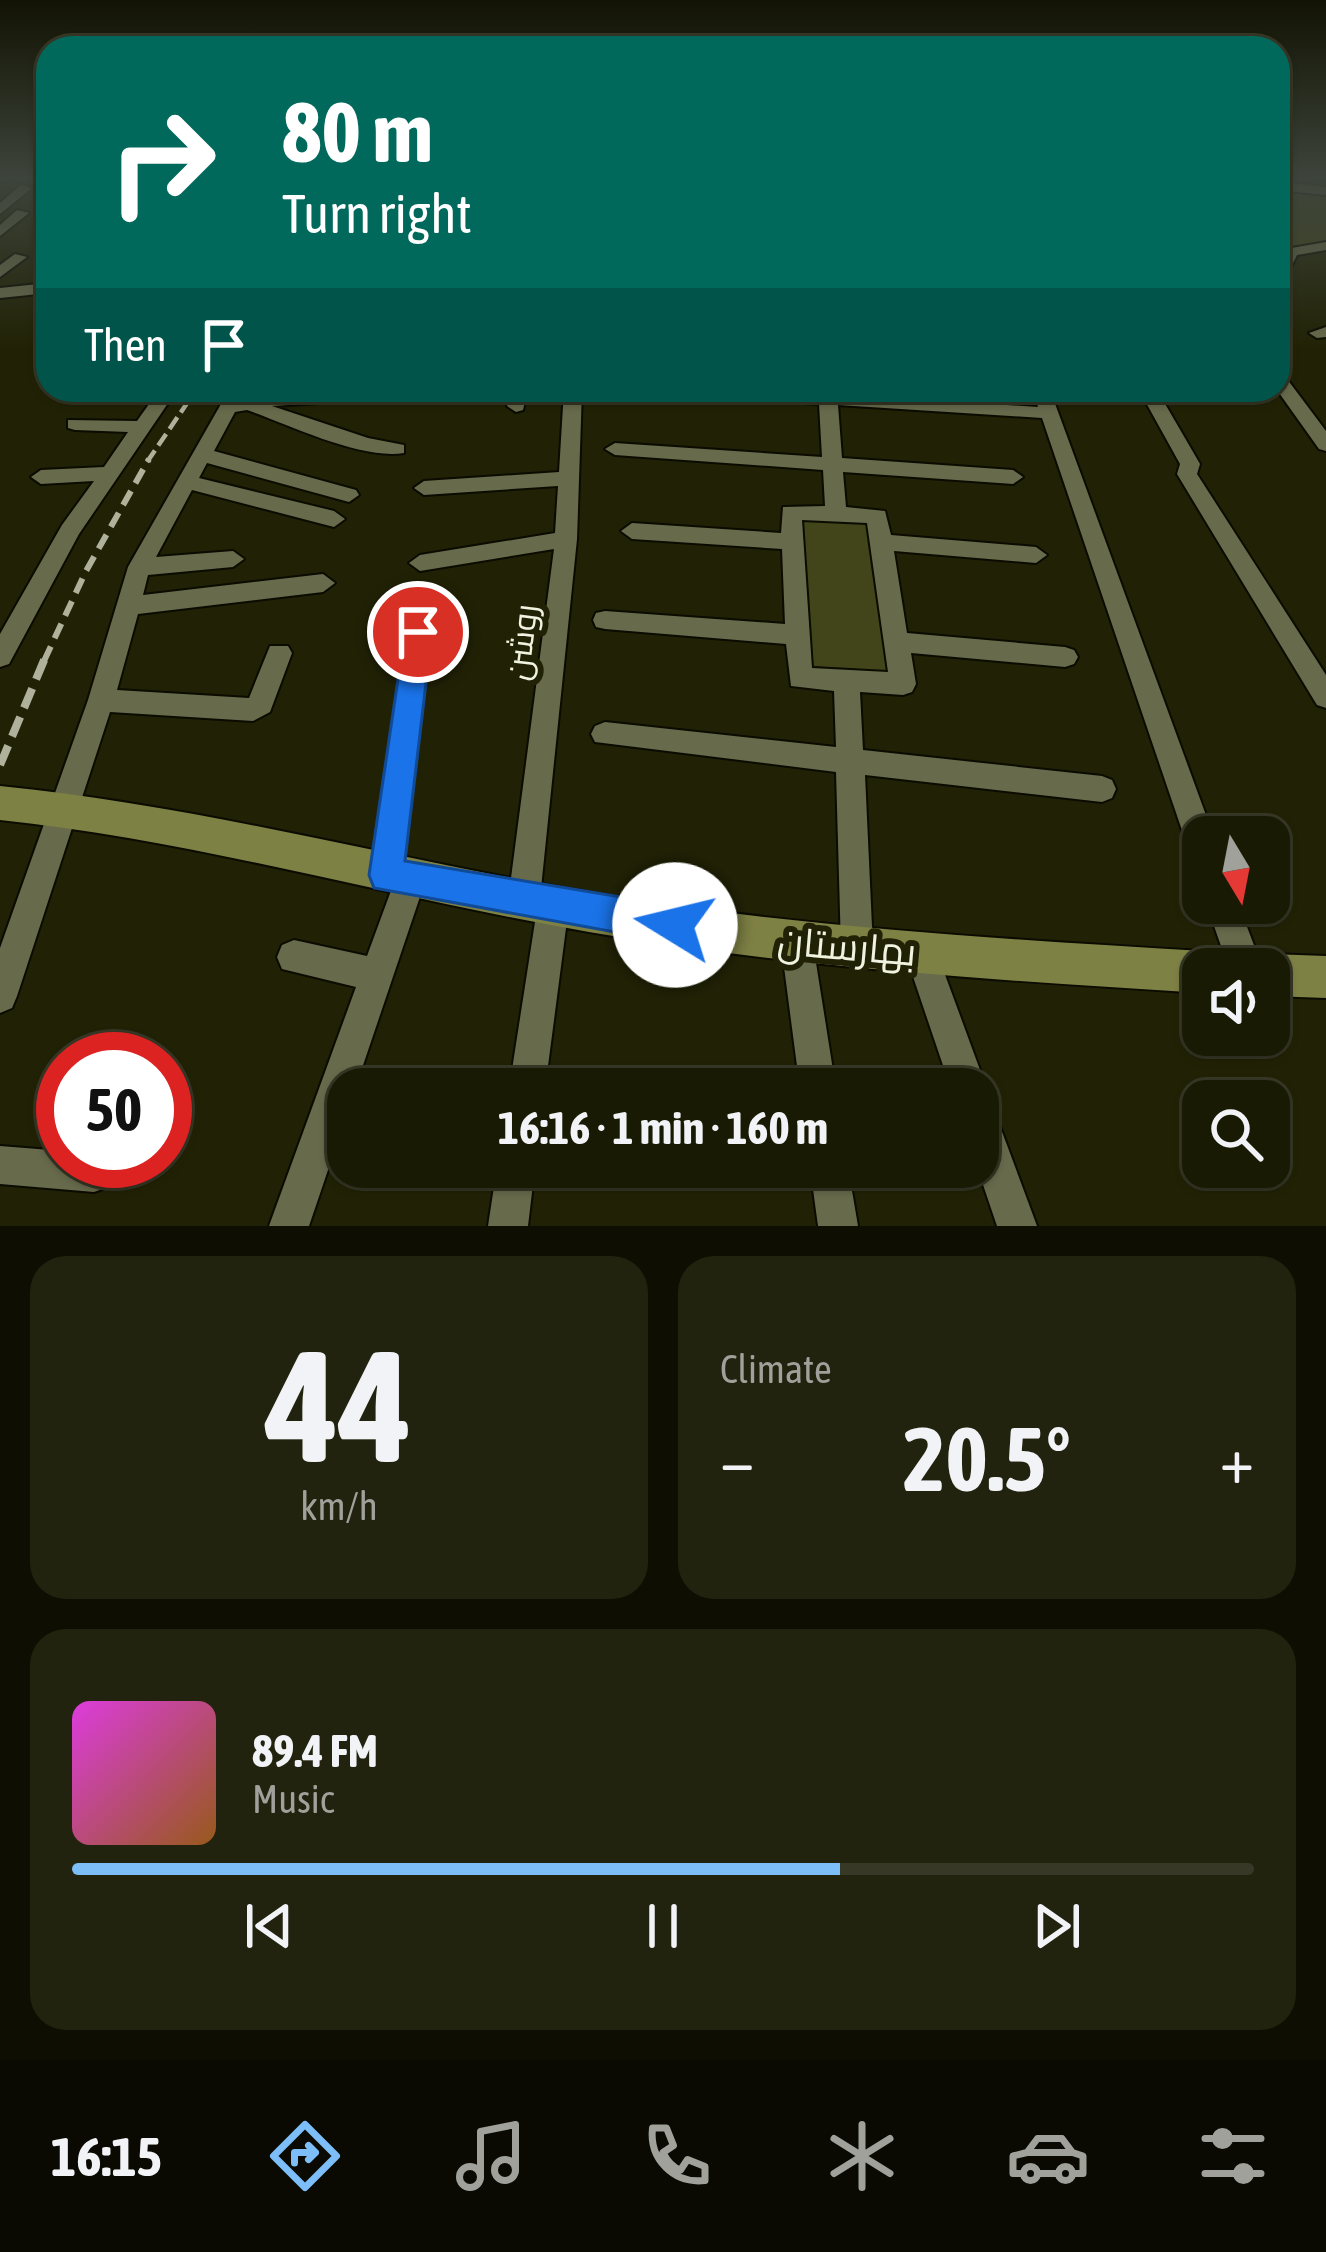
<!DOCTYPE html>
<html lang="en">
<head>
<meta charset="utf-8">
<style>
	:root { --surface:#191a04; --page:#22230e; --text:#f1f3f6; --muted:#9fa19a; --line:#373826; --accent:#7dbef9 }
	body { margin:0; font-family:"Asap Condensed",Cairo,sans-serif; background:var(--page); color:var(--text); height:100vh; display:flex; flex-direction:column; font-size:45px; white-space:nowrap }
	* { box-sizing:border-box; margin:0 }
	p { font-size:39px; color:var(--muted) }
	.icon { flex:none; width:66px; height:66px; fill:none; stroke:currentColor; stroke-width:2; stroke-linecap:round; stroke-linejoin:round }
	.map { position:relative; height:1226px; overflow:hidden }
	.details { display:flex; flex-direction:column; gap:30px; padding:30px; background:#0e0e02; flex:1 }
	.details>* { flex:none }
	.top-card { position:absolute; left:36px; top:36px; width:1254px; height:366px; border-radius:36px; box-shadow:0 3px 9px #0004,0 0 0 3px var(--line); background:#00695c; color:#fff; overflow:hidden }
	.needle { width:78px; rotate:170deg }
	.tools { position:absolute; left:1182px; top:816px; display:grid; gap:24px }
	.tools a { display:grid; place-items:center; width:108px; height:108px; border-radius:24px; background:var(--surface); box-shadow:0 3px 9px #0004,0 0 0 3px var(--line); font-size:60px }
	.speed { position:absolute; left:36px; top:1032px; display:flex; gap:24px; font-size:60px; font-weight:700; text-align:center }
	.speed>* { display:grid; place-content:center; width:156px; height:156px; border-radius:50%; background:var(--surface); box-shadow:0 3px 9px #0004,0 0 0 3px var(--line); line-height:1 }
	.speed .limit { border:18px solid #d22; background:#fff; color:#111 }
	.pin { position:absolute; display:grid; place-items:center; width:102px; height:102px; color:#fff; margin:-51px; border:6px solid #fff; border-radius:50%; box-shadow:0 3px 12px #0007 }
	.me { position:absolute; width:132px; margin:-66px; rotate:279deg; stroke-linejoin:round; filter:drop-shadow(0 0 9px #0008) }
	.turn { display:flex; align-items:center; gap:42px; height:252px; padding:0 48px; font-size:54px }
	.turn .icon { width:156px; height:156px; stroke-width:2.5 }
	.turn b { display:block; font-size:84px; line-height:102px }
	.then { display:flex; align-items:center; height:114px; padding:0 48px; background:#0003; gap:24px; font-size:45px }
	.big { font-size:90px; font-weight:700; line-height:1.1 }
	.details .tile { flex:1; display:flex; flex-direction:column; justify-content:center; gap:18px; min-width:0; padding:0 42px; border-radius:36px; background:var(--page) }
	.details .dial { align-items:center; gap:0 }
	.dial b { font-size:156px; line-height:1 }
	.song { display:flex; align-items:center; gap:36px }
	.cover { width:144px; height:144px; border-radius:18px; background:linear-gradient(135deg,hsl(300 70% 55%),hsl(30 70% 35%)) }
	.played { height:12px; border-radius:6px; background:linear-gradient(90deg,var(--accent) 65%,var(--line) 65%) }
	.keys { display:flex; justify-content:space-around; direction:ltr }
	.heat { display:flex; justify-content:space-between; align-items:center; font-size:66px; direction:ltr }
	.details .tiles { flex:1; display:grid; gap:30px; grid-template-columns:1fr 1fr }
	.tile:last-child { grid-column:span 2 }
	.trip { position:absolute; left:327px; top:1068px; width:672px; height:120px; border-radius:36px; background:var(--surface); box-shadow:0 3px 9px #0004,0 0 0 3px var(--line); font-weight:700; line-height:120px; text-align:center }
	.tab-bar { display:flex; height:192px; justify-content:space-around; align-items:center; background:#0a0a02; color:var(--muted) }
	.tab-bar .icon { width:84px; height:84px }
	.tab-bar .active { color:var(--accent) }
	.tab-bar b { font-size:54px; color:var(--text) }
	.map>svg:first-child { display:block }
	.green { fill:#42441a }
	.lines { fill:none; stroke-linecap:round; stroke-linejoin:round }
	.minor-casing { stroke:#0b0b00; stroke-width:4 }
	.major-casing { stroke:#0b0b00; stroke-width:4 }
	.minor { fill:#676a4b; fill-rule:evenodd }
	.major { fill:#7e8144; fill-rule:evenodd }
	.rail-far2 { stroke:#afb19b; stroke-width:4.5; stroke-dasharray:14 6; stroke-linecap:butt }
	.rail-far1 { stroke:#afb19b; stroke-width:6; stroke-dasharray:16 9; stroke-linecap:butt }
	.rail { stroke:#afb19b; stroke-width:8; stroke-dasharray:21 10; stroke-linecap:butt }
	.route { fill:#1a73e8; stroke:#114b97; stroke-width:3 }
	.labels { text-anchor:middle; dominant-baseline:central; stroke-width:12; stroke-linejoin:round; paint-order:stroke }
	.street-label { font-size:33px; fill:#f1f3e1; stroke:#212205 }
	.near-street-label { font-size:39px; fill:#f1f3e1; stroke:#212205 }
</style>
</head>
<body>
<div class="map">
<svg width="1326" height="1226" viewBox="0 0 1326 1226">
	<rect width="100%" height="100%" fill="#212205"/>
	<path class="green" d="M1278 191 1326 197V242L1286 249 1278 262Z
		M801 520 868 523 890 671 810 666Z"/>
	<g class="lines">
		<defs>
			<path id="minor" d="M0 178H7L0 183Z
				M1278 182 1326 187V195L1278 190Z
				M21 185 32 188 0 214V203Z
				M17 210 29 213 0 236V225Z
				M1326 242V250L1297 255 1291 267 1278 269V261L1286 249Z
				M15 254 27 257 0 277V265Z
				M48 283V293L0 298V288Z
				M1326 327V337L1317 338 1309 333Z
				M1278 374 1284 375 1326 431V451L1319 449 1277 390Z
				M159 390H177L79 534 9 664 0 667V634L62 525 94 481 41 484 31 477 41 470 104 467 128 432 75 430 68 428V420L137 421Z
				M456 390 447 395 272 406 368 438 404 445V453C361 460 289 425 247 410L235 412 214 451 356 490 359 495 349 502 207 463 199 478 334 511 345 519 334 527 192 490 156 557 233 551 244 559 233 567 148 575 143 595 323 574 335 583 323 592 138 614 117 690 249 698 270 646H288L292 653 270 712 253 721 110 712 17 996 12 1008 0 1013V948L88 700 128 567 221 404 300 391Z
				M510 390H528L523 410 516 412 507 406Z
				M564 390H582L577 539 540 898 553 889 564 894 569 905 545 1089H509L537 909 524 917 513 912 508 901 554 549 420 571 409 563 420 555 555 533 558 486 424 495 414 488 424 481 559 472Z
				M676 390H772L1038 407 1032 390H1050L1214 837H1203V863L1192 858 1188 848 1042 418 838 405 842 458 1013 470 1023 477 1013 484 843 472 846 507 885 511 891 535 1036 547 1047 555 1036 563 894 551 907 633 1065 647 1074 650 1078 657 1074 664 1065 667 911 653 916 684 912 692 903 695 860 692 863 750 1102 776 1112 780 1116 789 1112 798 1102 802 865 775 873 948 869 960 857 964 845 960 841 948 836 772 595 742 591 734 595 726 605 722 836 747 834 691 791 686 786 644 605 629 596 627 593 620 596 613 605 611 785 624 782 549 632 539 621 531 632 523 781 533 783 507 825 506 823 470 615 455 605 449 615 443 822 457 819 404 685 395ZM802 520 867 523 888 672 812 668Z
				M1139 390H1157L1200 464 1197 474 1326 675V708L1317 705 1177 474 1180 464Z
				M418 622 427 625 430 632 403 864 412 861 423 865 427 876 355 1089H348V1111L309 1226H269L356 987 282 969 277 957 282 945 294 940 367 956 392 888 386 890 375 886 371 875 406 632 409 625Z
				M1206 903H1238L1263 969H1229Z
				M797 928 809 932 813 944 836 1089H800L781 944 785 932Z
				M921 937 933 941 937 953 987 1089 983 1099 991 1102 1037 1226H997L977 1167 978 1089H951L905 953 909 941Z
				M0 1146 63 1151V1161H108L113 1173 108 1187 94 1192 0 1184Z
				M497 1167H535L528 1226H488Z
				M810 1167H848L858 1226H818Z"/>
			<path id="major" d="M0 786C202 806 398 860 598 894 799 927 1000 939 1203 951L1218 957 1223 969H1203V993C997 980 793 968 589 932 392 898 199 841 0 820Z
				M1269 954 1326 956V998L1269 996V969H1251L1254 960Z"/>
		</defs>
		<use href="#minor" class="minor-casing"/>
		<use href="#major" class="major-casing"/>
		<use href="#minor" class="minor"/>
		<use href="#major" class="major"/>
		<path class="rail-far2" d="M147 462 196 390"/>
		<path class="rail-far1" d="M44 661 86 571 149 459"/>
		<path class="rail" d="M0 765 45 658"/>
	</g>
	<linearGradient id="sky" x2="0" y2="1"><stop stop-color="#121303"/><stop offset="0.51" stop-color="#3d443b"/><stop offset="1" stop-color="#3d443b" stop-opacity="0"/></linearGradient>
	<rect width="1326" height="349" fill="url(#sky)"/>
	<path class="route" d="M418 621 432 632 405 861 675 906 688 912 694 925 688 938 675 943 374 888 369 875 405 632Z"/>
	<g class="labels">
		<g class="street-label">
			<text transform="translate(521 642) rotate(-83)">روشن</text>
		</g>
		<g class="near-street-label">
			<text transform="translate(847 946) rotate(5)">بهارستان</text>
		</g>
	</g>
</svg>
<div class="tools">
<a><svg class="needle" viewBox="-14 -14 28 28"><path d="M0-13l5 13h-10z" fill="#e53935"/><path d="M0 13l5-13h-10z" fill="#9fa19a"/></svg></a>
<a><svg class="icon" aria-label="sound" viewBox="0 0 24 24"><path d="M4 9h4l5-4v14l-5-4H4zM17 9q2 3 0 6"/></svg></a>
<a><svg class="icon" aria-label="search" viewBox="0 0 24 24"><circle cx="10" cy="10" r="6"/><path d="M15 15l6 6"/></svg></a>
</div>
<div class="speed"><div class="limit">50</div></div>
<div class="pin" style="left:418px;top:632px;background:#d93025"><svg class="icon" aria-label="arrive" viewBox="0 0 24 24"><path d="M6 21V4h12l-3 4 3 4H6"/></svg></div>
<svg class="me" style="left:675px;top:925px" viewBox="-20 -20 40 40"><circle r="19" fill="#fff"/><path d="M0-13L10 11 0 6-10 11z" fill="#1a73e8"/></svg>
<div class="trip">16:16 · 1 min · 160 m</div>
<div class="top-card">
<div class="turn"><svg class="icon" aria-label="right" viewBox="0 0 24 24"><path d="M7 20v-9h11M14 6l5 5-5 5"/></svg><div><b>80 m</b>Turn right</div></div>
<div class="then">Then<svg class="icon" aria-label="arrive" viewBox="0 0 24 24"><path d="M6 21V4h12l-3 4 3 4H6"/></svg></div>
</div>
</div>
<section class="details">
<div class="tiles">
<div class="tile dial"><b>44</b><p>km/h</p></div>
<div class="tile"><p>Climate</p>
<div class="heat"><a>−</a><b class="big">20.5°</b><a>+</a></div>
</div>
<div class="tile">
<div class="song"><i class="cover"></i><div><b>89.4 FM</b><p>Music</p></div></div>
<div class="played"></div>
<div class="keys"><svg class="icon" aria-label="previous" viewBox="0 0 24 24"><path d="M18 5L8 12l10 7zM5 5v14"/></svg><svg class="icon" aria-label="pause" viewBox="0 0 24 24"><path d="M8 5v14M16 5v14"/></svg><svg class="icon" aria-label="next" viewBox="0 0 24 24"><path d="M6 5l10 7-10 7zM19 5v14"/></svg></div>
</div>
</div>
</section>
<nav class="tab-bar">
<b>16:15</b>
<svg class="icon active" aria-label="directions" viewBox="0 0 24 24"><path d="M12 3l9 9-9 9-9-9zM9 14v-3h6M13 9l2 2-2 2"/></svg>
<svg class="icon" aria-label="music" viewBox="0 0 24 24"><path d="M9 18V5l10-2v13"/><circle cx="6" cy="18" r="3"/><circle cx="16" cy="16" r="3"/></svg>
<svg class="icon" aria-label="phone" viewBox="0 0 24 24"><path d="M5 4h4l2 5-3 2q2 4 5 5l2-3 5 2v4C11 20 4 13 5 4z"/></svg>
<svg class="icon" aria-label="climate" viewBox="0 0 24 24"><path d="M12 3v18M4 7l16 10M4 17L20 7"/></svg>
<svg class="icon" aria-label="car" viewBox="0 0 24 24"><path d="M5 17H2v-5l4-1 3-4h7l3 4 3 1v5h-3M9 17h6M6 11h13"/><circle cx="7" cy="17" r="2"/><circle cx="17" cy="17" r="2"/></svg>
<svg class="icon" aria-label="filters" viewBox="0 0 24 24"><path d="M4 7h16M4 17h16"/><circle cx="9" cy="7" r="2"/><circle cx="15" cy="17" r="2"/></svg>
</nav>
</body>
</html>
